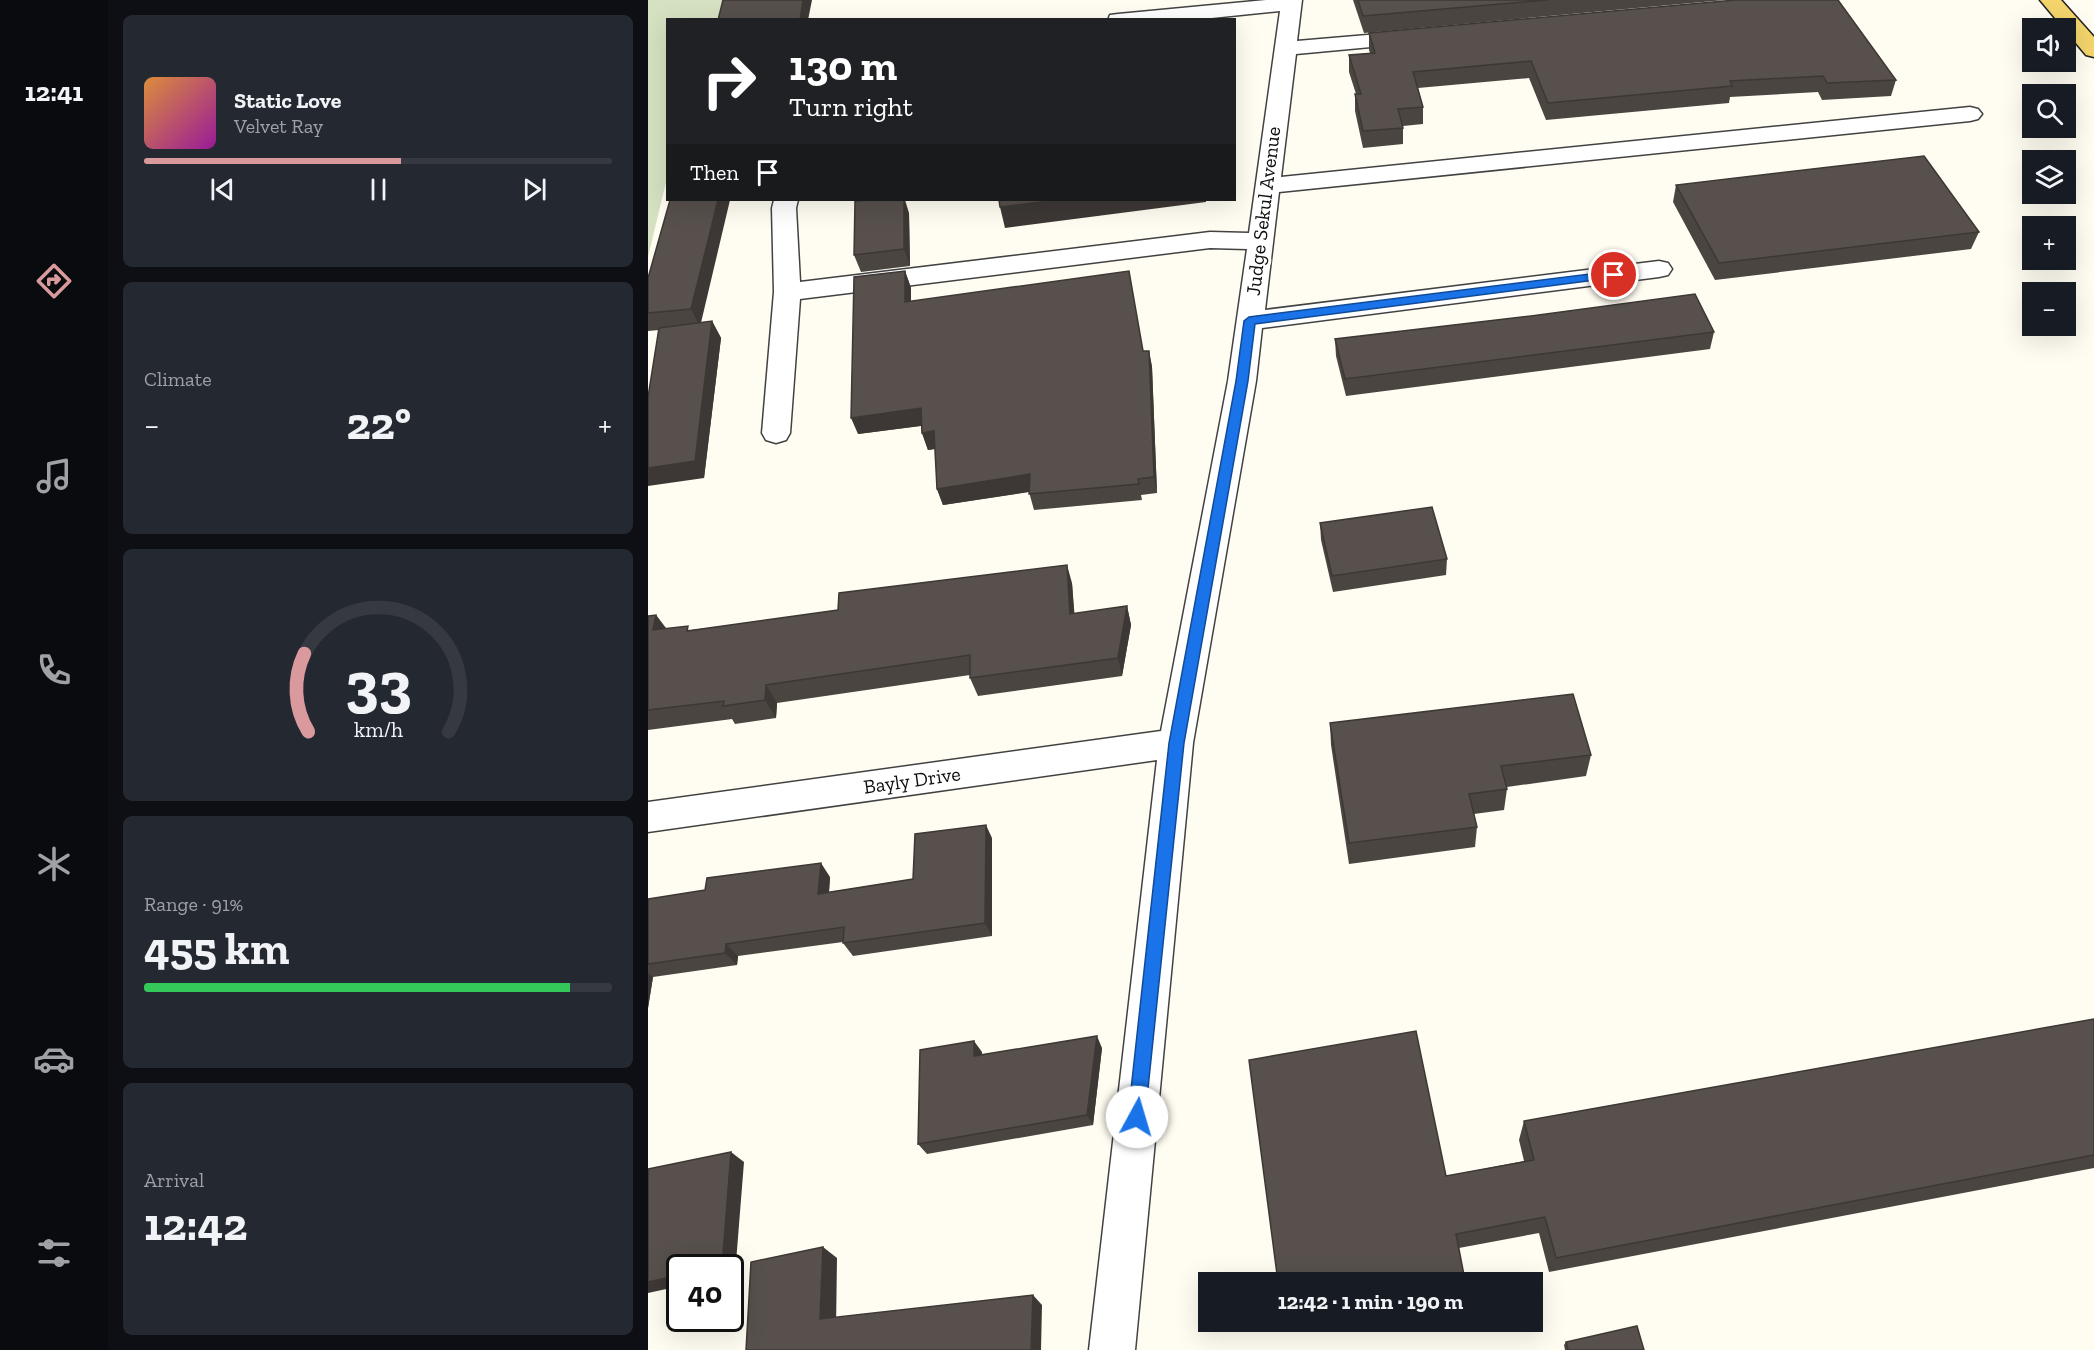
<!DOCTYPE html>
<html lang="en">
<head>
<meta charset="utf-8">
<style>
	:root { --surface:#171b24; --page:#242831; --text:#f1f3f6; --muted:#9ea1a6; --line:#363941; --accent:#d9999d }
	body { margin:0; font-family:"Zilla Slab",serif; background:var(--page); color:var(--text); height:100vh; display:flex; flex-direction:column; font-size:22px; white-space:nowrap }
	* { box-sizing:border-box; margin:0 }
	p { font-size:20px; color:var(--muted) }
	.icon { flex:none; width:33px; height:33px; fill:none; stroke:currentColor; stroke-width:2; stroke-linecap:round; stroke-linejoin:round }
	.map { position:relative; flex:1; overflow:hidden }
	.panel { display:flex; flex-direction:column; gap:15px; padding:15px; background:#0d0f14; width:540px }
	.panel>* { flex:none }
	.hud { position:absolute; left:18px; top:18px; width:570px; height:183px; border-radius:0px; box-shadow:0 6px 24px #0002; background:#202124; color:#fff; overflow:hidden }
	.tools { position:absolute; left:1374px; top:18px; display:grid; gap:12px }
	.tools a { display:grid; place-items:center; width:54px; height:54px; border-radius:0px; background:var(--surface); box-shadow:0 6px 24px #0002; font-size:30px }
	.speed { position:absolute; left:18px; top:1254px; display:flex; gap:12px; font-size:30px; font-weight:700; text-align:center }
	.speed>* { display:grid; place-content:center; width:78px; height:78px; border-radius:50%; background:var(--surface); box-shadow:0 6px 24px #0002; line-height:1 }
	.speed .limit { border:3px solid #111; border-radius:9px; background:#fff; color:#111 }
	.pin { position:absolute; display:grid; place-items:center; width:51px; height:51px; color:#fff; margin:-26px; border:3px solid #fff; border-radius:50%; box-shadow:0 2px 6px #0007 }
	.me { position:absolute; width:66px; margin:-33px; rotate:6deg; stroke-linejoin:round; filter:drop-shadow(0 0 4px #0008) }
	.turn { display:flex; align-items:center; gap:21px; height:126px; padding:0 24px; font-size:27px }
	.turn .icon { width:78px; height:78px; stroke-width:2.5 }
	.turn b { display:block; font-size:42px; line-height:51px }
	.then { display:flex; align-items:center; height:57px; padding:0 24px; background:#0003; gap:12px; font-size:22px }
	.big { font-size:45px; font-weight:700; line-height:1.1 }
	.panel .card { flex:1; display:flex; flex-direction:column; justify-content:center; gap:9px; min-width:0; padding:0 21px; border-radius:9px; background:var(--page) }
	.panel .dial { align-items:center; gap:0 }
	.dial svg { height:156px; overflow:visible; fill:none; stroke:var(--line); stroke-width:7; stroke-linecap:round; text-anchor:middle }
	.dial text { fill:var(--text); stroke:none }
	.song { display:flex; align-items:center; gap:18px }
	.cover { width:72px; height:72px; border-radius:9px; background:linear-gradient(135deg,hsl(30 70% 55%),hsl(300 70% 35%)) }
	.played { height:6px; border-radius:3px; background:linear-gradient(90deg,var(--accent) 55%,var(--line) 55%) }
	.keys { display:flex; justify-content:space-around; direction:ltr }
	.heat { display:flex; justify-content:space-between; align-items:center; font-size:33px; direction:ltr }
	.charge { height:9px; border-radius:4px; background:linear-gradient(90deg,#34c759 91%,var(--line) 0) }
	.trip { position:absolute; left:550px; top:1272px; width:345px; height:60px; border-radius:0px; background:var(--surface); box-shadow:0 6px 24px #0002; font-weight:700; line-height:60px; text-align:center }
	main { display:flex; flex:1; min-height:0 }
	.menu { display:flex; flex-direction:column; width:108px; justify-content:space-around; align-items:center; background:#090b0e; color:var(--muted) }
	.menu .icon { width:42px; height:42px }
	.menu .current { color:var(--accent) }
	.menu b { font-size:27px; color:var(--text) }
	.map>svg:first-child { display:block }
	.cemetery { fill:#d6e1c2 }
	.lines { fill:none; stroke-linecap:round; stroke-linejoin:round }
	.minor-casing { stroke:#424242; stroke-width:3 }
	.major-casing { stroke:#202020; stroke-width:3 }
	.minor { fill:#fff; fill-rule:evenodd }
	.major { fill:#f4d56c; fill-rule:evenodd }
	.wall { fill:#4b4541 }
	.shaded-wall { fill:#3d3835 }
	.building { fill:#57504c; stroke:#3d3835; stroke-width:1.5 }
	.route { fill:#1a73e8; stroke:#114b97; stroke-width:1.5 }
	.labels { text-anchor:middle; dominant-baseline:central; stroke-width:6; stroke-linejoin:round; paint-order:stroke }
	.street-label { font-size:20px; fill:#0f0f0f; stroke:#fff }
</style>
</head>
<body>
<main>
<nav class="menu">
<b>12:41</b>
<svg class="icon current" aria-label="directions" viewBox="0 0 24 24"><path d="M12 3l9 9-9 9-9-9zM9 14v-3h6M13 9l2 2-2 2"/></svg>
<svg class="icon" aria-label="music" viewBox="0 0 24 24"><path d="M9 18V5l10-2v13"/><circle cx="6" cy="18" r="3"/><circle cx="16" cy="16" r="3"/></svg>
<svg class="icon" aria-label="phone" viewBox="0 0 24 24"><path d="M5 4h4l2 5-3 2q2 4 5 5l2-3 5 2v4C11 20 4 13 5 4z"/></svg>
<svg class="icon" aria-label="climate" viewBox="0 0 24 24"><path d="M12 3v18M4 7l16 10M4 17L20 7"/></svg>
<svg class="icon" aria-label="car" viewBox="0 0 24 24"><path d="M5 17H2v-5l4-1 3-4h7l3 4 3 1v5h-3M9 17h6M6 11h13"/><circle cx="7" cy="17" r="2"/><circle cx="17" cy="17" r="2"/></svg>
<svg class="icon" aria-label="filters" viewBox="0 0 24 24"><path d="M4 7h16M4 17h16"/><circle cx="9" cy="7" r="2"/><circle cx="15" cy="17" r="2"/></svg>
</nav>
<section class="panel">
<div class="card">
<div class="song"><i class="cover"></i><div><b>Static Love</b><p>Velvet Ray</p></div></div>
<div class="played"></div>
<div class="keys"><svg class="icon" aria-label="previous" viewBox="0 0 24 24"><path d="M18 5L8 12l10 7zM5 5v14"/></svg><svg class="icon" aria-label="pause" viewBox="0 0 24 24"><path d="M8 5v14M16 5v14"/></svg><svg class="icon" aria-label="next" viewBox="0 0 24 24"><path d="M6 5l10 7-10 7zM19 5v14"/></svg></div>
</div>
<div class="card"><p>Climate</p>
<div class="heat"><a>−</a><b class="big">22°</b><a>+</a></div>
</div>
<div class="card dial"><svg viewBox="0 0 100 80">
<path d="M14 69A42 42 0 1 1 86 69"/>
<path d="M14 69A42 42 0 0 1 12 29" stroke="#d9999d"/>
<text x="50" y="56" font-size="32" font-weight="700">33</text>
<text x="50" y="72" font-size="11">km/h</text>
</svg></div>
<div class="card"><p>Range · 91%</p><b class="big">455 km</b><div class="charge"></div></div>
<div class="card"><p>Arrival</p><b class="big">12:42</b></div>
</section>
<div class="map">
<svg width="1446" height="1350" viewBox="0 0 1446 1350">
	<rect width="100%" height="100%" fill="#fffcf1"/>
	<path class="cemetery" d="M0 0H80L75 19 20 20 19 178 0 257Z"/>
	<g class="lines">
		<defs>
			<path id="minor" d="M618 0H654L649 41 766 31 774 32 777 37 774 42 766 43 648 54 633 177 1322 107 1330 109 1334 114 1330 119 1322 121 631 192 617 310 1011 261 1020 263 1024 269 1020 275 1011 277 614 328 608 381 545 743 487 1350H441L509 760 0 832V802L513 731 580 381 599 249 562 248 152 299 142 433 138 440 128 443 118 440 114 433 126 292 124 208 126 200H150L148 208 152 282 562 232 601 233 632 11 544 20H460L462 15 470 14Z"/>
			<path id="major" d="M1392 0H1413L1446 37V57L1438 55Z"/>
		</defs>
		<use href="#minor" class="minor-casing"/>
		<use href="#major" class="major-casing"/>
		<use href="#minor" class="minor"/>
		<use href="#major" class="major"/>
	</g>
	<path class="wall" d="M705 0H1077L716 33Z
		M721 33 1248 80 1243 96 1174 100 1170 92 1082 97 1081 103 898 120 881 78 770 88 775 107V124L755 126V144L715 148 707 111V94H708L701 72V55L722 53 721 50Z
		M1028 185 1331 232 1323 249 1067 280 1025 202Z
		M22 200 53 323 64 321 73 338 56 478 11 330 0 331V278Z
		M261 213 262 266 213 272 206 255Z
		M257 271 263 288V301L495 351H501L504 367 509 493 493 495 494 500 386 510 381 492 295 505 289 489 287 449 280 450 274 433 273 426 210 434Z
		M883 316 1066 332 1062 349 698 396 688 356 687 339Z
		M672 523 799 559 798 575 685 592 673 540Z
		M424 583 426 614 479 606 483 625 474 676 330 696 322 678V675L129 703 128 718 87 724 84 719 0 730V616L8 615 18 628 43 630Z
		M682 723 943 755 938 776 859 787V789L856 810 826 814 829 827 827 847 701 864 683 745Z
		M344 838V936L205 956 195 943V942L90 956 89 965 5 977 0 1008V899L182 877 181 892 265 879Z
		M1446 1019V1168L901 1272 891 1233 811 1248 816 1275 815 1282H630L798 1176 876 1161 871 1140 876 1121Z
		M454 1048 445 1125 279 1154 270 1144 334 1052V1055Z
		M918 1342 996 1350H917L916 1345Z"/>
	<path class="shaded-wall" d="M155 0H164L160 20H152Z
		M70 200H82L52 327 43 309Z
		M256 200H257L261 213 262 266 256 249Z
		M409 200H558V202L357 228 352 207Z
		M257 271 263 288V319L257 302Z
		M64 321 73 338 56 478 0 486V468Z
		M501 351 504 367 509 493 506 477Z
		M273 408 279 425 210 434 203 418Z
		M286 431 292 448 280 450 274 433Z
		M382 474 386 491 295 505 289 489Z
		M419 565 424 583 428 633 422 614Z
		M479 606 483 625 474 676 470 658Z
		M8 615 21 633 5 630Z
		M118 685 129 703 128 718 117 700Z
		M338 825 344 838V936L337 923Z
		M173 863 182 877 180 907 170 894Z
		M78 944 90 956 89 965 77 953Z
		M0 973 5 977 0 1008Z
		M449 1036 454 1048 445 1125 439 1115Z
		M326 1041 334 1052V1068L326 1056Z
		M83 1152 96 1162 87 1275 82 1276V1268H69Z
		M175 1247 189 1258 188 1329 172 1319Z
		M32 1275V1286L0 1293V1282Z
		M385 1295 394 1305 393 1350H383Z"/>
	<path class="building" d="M75 0H155L152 20H70Z
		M710 0H899L715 16Z
		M1087 0H1190L1248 80 1179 83 1175 76 1082 81 1084 86 900 103 883 61 765 72 775 107 750 109 755 128 715 131 707 94H713L701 55 727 53 721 33Z
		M1276 156 1331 232 1071 263 1028 185Z
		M22 200H70L43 309 0 313V278Z
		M222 200H256V249L206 255 207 201Z
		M351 200H409L352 207Z
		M257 271V302L481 271 495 351H501L506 477 490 479 491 484 381 494 382 474 289 489 286 431 274 433 273 408 203 418 206 277Z
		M1047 294 1066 332 697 379 687 339 883 316Z
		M64 321 47 461 0 468V397L11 328Z
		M784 507 799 559 684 576 672 523Z
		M419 565 422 614 479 606 470 658 322 678V655L118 685 117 700 75 706 76 701 0 710V616L8 615 5 630 40 626 39 631 190 610 191 593Z
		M925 694 943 755 853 766 859 789 821 794 829 827 701 843 682 723Z
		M338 825 337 923 195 943 196 927 78 944 77 953 0 964V899L57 890 59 878 173 863 170 894 265 879 267 834Z
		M1446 1019V1155L908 1258 897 1217 808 1234 816 1275 778 1282H630L601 1060 768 1031 798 1176 886 1160 876 1121Z
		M449 1036 439 1115 270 1144 272 1050 326 1041V1056Z
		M83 1152 74 1267 69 1268H32V1275L0 1282V1169Z
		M175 1247 172 1319 385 1295 383 1350H98L103 1262Z
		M989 1326 996 1350H920L918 1342Z"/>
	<path class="route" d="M966 271 971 275 970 277 607 324 600 381 536 743 497 1117 495 1123 489 1125 483 1123 480 1117 521 743 588 381 596 321 601 317Z"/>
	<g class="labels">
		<g class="street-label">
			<text transform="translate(615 211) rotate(-83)">Judge Sekul Avenue</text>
			<text transform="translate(264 780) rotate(-8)">Bayly Drive</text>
		</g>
	</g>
</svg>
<div class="tools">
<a><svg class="icon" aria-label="sound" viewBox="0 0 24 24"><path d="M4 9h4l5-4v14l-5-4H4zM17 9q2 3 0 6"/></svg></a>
<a><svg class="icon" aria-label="search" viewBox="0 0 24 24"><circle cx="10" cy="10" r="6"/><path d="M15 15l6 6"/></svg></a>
<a><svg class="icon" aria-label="layers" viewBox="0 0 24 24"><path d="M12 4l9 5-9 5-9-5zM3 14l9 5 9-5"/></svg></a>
<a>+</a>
<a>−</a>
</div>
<div class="speed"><div class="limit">40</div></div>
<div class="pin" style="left:966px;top:275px;background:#d93025"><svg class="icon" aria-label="arrive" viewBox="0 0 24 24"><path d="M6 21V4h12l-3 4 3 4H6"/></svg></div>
<svg class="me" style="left:489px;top:1117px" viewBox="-20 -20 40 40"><circle r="19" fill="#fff"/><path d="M0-13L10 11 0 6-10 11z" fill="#1a73e8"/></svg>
<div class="trip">12:42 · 1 min · 190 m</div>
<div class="hud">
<div class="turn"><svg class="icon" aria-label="right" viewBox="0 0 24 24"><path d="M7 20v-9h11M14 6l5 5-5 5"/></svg><div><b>130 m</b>Turn right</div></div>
<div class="then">Then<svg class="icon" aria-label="arrive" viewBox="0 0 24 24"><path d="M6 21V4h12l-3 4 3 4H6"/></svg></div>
</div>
</div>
</main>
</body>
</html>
